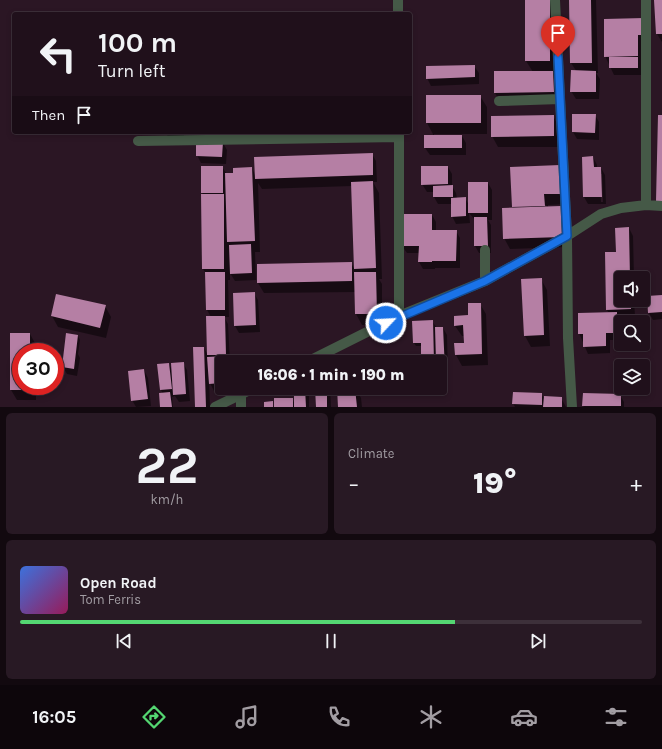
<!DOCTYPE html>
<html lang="en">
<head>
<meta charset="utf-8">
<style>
	:root { --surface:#20101b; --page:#281924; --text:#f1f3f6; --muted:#a29da3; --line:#3d303a; --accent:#54d672 }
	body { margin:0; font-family:Karla,sans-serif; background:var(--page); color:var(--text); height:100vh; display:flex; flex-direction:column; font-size:15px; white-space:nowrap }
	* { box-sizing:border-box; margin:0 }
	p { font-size:13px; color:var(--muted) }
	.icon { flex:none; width:22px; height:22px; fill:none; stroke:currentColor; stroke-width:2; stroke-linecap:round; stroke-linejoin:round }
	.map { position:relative; height:407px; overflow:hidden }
	.sheet { display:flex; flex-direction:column; gap:6px; padding:6px; background:#12090f; flex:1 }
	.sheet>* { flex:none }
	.top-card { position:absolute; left:12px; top:12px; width:400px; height:122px; border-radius:4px; box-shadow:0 2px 6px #0003,0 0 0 1px var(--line); background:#20101b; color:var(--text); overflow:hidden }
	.buttons { position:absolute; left:614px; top:271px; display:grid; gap:8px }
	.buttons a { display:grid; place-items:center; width:36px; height:36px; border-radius:4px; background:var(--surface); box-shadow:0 2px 6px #0003,0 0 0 1px var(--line); font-size:20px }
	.speed { position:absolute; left:12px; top:343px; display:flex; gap:8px; font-size:20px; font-weight:700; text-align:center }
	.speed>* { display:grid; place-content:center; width:52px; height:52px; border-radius:50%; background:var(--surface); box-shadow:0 2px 6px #0003,0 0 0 1px var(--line); line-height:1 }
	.speed .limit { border:6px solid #d22; background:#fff; color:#111 }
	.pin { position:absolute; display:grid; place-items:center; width:34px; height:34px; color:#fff; margin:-41px -17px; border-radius:50% 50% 50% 0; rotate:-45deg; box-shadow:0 0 4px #0007 }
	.pin .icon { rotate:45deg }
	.me { position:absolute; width:44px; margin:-22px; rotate:65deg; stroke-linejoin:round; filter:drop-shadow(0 0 3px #0008) }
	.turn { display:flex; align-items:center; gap:14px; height:84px; padding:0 20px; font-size:18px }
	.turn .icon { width:52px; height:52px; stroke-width:2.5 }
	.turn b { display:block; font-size:28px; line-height:34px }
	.then { display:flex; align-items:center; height:38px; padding:0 20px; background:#0003; gap:8px; font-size:15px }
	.big { font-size:30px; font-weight:800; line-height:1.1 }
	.sheet .card { flex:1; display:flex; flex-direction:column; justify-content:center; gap:6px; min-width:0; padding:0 14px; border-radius:6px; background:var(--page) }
	.sheet .dial { align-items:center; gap:0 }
	.dial b { font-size:52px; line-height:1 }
	.song { display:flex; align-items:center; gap:12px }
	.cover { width:48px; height:48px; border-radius:6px; background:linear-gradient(135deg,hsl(220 70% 55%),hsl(330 70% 35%)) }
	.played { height:4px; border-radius:2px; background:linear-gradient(90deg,var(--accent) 70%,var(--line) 70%) }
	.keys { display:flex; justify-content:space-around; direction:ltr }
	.heat { display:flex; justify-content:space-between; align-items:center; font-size:22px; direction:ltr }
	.sheet .tiles { flex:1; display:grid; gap:6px; grid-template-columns:1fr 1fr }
	.card:last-child { grid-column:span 2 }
	.trip { position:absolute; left:215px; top:355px; width:232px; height:40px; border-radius:4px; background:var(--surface); box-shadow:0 2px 6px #0003,0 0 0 1px var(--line); font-weight:800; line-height:40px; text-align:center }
	.dock { display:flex; height:64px; justify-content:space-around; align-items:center; background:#0d060b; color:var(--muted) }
	.dock .icon { width:28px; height:28px }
	.dock .current { color:var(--accent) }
	.dock b { font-size:18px; color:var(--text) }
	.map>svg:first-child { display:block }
	.shadow { fill:#0007; fill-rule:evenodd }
	.building { fill:#b57fa4 }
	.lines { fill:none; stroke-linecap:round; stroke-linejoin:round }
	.street { stroke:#455947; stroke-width:10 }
	.route-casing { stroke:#114b97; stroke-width:10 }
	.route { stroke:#1a73e8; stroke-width:7 }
</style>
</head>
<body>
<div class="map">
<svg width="662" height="407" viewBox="0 0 662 407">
	<rect width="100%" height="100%" fill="#2b1624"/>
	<path class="shadow" d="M526 0H555V72H553L559 83V103L501 104 495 93 533 72 526 61Z
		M570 0H596L598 73H596L600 79 599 99H576L571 91 577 72 571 63Z
		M655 0H662V42L657 34Z
		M648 27 641 63 642 65V75H614L605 56Z
		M474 66 479 73V84L431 86 427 78Z
		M427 96H480L487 107V134H434V136L427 123Z
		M595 115 599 122V140L577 139 573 132Z
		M553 116 559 127V147H498L492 136Z
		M165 132H184V137L169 138Z
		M311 132H339V135L312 134Z
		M462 136 466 143V155H430L425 148Z
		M223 143 227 150 226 164 201 163 197 155Z
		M372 154 376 161 377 182H373L379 193 382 279H379L382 284V325H362L356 314V292L264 293 258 283 351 263 355 270 352 186 262 189 258 183 260 252H255L256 280 235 281 230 273V280H228L229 317H224L228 324 230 362H222V388H231V390L214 391 209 381 210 407H196L204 348 208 355 211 317 207 310V275L203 269 202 195H204L202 193 222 167 227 174H234L252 168 255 175Z
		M593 157 597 165V168H601L605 175 606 204H588L584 197 583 158ZM600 174H602L603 202H601Z
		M559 166 567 204 548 205V208L567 247 510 249 504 238 513 209 512 168ZM543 205H546L549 211 547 212Z
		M448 167 452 174V186L456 193 457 199 465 198 469 205 488 183 492 190V220H488L491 225V253H479L475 246V220L469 213 470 223 456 224 452 216V204H438L434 197V192H427L422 184Z
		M432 215 436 222V231H456L460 238V268H435V269H423L419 262V253H407L402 246Z
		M629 228 633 236 634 278H621V300H634L635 316 619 317 621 321V340H610V353L588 354 579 333 609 313 607 310 617 253Z
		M541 279 547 290 550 346 531 347 525 336 522 280Z
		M254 293 258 300 260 332 239 333 235 326Z
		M57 295 105 306 111 317 106 338 58 327 52 316Z
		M662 296V319L653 320 649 313Z
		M480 304 486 314 488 365 462 366 456 355 455 344H465V336H462L455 326 469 316Z
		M432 321 437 328H443L447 335 448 377H441L440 375V362H422V346H416L414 343 413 322Z
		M11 334H30L36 345V352H21V386H36V400H17L11 390Z
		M67 335 78 336 80 340 78 354 80 358 77 376 67 374 63 367Z
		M183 363 187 370 190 401 179 402 175 396 172 397 173 407H161L163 394 161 390 169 364 172 370Z
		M144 370 148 378 151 406 136 407 132 400Z
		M305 388 309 396V407H275L292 399 295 404Z
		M316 388H330L331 407H317Z
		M338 388H355L361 398 362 407H339Z
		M426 388H439V389H427Z
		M541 394 543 397 561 398 566 407H515L513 403Z
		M620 395 624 402V407H584L583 406Z"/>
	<path class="building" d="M525 0H550V61H525Z
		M569 0H591L592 63H570Z
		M654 0H662V34H656Z
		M644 18V35H638V56L604 57V19Z
		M609 57H638V68H609Z
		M475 65V77L426 79V66Z
		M571 70 596 71V92H570Z
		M494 71H553L554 92 494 93Z
		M426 95H481V123H426Z
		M572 114H596L595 133 572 132Z
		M554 115V136L491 137V116Z
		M658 115H662V202L656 201Z
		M424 135H462V148H424Z
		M196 141 223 142 222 157 196 156Z
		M373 153V175L255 179 254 157Z
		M593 156 594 167H601L602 197H583L582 157Z
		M560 165 561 194H544L545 206 512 207 510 167Z
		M201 166H223V193H201Z
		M421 166H448V184L421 185Z
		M252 167 255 241 227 242 225 173H233V168Z
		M373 181 376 268 354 269 351 182Z
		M468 182H488V213H468Z
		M453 185V197H433V186Z
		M201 194H224V269H202Z
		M466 197V216L451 217V198Z
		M561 206 562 237 503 239 502 208Z
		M402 214H432V230H457L456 261H432V262H418L419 246H401Z
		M474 217H487L488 246H474Z
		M629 227 630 278H621V300H631V309L606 310 605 252H616L615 228Z
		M251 244 252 273 230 274 229 245Z
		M352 262V281L257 283V264Z
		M205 272H225V310H206Z
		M354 272H376L377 314H355Z
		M542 278 544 335 524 336 521 279Z
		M255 292 256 325 234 326 233 293Z
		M56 294 106 305 100 328 51 316Z
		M662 295V312L648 313 647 296Z
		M468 303H481L482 354 455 355 454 343H464L463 325 454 326V316L468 315Z
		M617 312V333H606V346L583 347V334H578V313Z
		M206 316H225L226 355H207Z
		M433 320 434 362H421V343H413L412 321Z
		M435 327H443L445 370H440V362H436Z
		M10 333H30V352H21V386H30V390H10Z
		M66 333 78 335 74 369 62 367Z
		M193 347H204L206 407H195Z
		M226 356V362H222V383L209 384 207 357Z
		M184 362 186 394 173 395 171 363Z
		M169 363 172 389 160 390 157 364Z
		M144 369 148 399 131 401 128 371Z
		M294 388H305L306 407H294Z
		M315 388H327V407H316Z
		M337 388H355L357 407H338Z
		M170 392 172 407H160L159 393Z
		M513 392 542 393V405L512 404Z
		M583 393 621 394V406H582Z
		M544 396 562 397V407H543Z
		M274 398H293V407H274Z
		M273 401V407H264V402Z"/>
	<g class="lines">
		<path class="street" d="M398 0V14
			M555 0 567 236 568 338 572 407
			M646 0V205
			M499 101 560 99
			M399 132V316
			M138 141 399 137
			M485 250V281
			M307 362 399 316 485 281 567 236 601 214 621 208 646 205 662 206
			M215 407 254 388
			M241 407V394"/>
	</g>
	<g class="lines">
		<defs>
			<path id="route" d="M386 323 485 281 567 236 558 57"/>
		</defs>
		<use href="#route" class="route-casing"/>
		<use href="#route" class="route"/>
	</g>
</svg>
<div class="buttons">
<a><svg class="icon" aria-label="sound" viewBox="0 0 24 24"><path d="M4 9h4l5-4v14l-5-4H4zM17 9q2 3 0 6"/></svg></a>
<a><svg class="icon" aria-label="search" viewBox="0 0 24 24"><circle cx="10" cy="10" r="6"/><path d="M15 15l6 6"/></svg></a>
<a><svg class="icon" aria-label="layers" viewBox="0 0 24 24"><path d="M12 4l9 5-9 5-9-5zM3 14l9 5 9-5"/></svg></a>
</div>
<div class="speed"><div class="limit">30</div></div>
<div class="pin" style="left:558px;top:57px;background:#d93025"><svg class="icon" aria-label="arrive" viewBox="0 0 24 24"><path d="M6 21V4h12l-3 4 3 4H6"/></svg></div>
<svg class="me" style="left:386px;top:323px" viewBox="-20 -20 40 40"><circle r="17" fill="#1a73e8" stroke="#fff" stroke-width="3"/><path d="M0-11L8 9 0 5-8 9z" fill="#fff"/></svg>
<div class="trip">16:06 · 1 min · 190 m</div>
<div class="top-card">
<div class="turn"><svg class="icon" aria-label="left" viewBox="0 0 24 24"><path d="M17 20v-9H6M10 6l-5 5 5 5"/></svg><div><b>100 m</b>Turn left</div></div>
<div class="then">Then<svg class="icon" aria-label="arrive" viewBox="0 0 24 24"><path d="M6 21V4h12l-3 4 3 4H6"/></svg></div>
</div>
</div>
<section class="sheet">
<div class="tiles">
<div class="card dial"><b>22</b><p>km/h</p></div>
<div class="card"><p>Climate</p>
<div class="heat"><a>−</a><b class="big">19°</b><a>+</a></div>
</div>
<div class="card">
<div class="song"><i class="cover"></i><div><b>Open Road</b><p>Tom Ferris</p></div></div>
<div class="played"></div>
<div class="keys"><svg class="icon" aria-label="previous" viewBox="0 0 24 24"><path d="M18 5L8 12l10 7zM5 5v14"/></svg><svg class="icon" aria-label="pause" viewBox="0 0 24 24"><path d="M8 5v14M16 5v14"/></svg><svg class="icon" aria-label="next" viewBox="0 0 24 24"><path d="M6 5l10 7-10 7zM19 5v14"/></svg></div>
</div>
</div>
</section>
<nav class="dock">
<b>16:05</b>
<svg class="icon current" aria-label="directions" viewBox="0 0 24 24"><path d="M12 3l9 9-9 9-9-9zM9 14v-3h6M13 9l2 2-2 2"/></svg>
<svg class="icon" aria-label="music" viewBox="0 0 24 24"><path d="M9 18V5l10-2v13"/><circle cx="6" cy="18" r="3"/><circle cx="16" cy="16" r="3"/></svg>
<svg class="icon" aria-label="phone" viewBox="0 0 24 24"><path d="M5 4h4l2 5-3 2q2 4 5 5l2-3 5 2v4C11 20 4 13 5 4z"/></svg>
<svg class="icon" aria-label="climate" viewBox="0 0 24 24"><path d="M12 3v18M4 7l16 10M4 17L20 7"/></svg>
<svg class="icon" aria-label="car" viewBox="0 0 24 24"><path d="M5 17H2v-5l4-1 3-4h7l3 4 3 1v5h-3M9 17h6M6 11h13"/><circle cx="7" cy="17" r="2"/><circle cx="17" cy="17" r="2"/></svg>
<svg class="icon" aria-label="filters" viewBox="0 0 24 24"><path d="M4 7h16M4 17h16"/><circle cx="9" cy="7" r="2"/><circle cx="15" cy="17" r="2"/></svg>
</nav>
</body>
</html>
